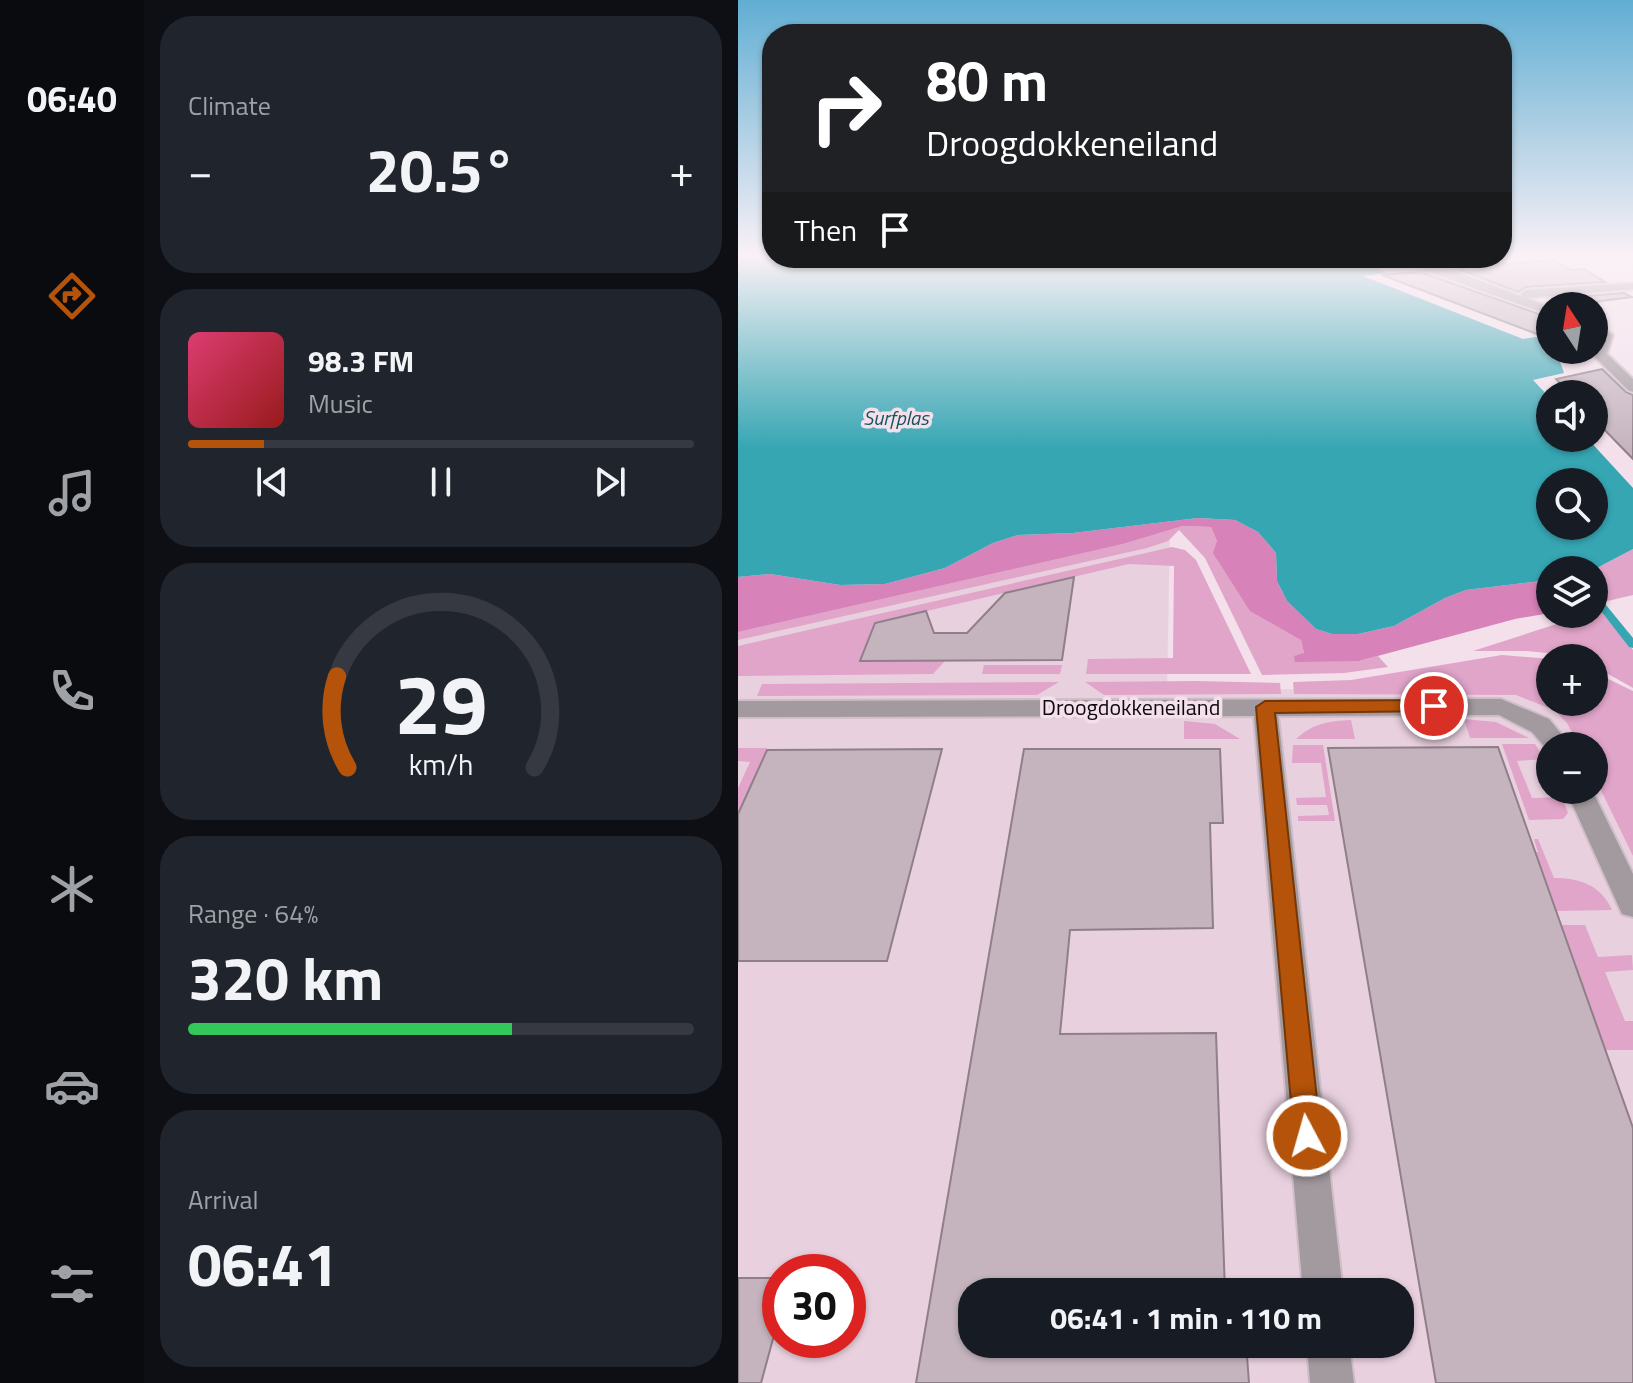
<!DOCTYPE html>
<html lang="en">
<head>
<meta charset="utf-8">
<style>
	:root { --surface:#171b24; --page:#20242c; --text:#f1f3f6; --muted:#9ea1a6; --line:#363941; --accent:#b45309 }
	body { margin:0; font-family:"Titillium Web",sans-serif; background:var(--page); color:var(--text); height:100vh; display:flex; flex-direction:column; font-size:30px; white-space:nowrap }
	* { box-sizing:border-box; margin:0 }
	p { font-size:26px; color:var(--muted) }
	.icon { flex:none; width:44px; height:44px; fill:none; stroke:currentColor; stroke-width:2; stroke-linecap:round; stroke-linejoin:round }
	.map { position:relative; flex:1; overflow:hidden }
	.panel { display:flex; flex-direction:column; gap:16px; padding:16px; background:#0d0f14; width:594px }
	.panel>* { flex:none }
	.top-card { position:absolute; left:24px; top:24px; width:750px; height:244px; border-radius:32px; box-shadow:0 2px 6px #0004; background:#202124; color:#fff; overflow:hidden }
	.needle { width:52px; rotate:348deg }
	.buttons { position:absolute; left:798px; top:292px; display:grid; gap:16px }
	.buttons a { display:grid; place-items:center; width:72px; height:72px; border-radius:50%; background:var(--surface); box-shadow:0 2px 6px #0004; font-size:40px }
	.speed { position:absolute; left:24px; top:1254px; display:flex; gap:16px; font-size:40px; font-weight:700; text-align:center }
	.speed>* { display:grid; place-content:center; width:104px; height:104px; border-radius:50%; background:var(--surface); box-shadow:0 2px 6px #0004; line-height:1 }
	.speed .limit { border:12px solid #d22; background:#fff; color:#111 }
	.pin { position:absolute; display:grid; place-items:center; width:68px; height:68px; color:#fff; margin:-34px; border:4px solid #fff; border-radius:50%; box-shadow:0 2px 8px #0007 }
	.me { position:absolute; width:88px; margin:-44px; rotate:354deg; stroke-linejoin:round; filter:drop-shadow(0 0 6px #0008) }
	.turn { display:flex; align-items:center; gap:28px; height:168px; padding:0 32px; font-size:36px }
	.turn .icon { width:104px; height:104px; stroke-width:2.5 }
	.turn b { display:block; font-size:56px; line-height:68px }
	.then { display:flex; align-items:center; height:76px; padding:0 32px; background:#0003; gap:16px; font-size:30px }
	.big { font-size:60px; font-weight:700; line-height:1.1 }
	.panel .tile { flex:1; display:flex; flex-direction:column; justify-content:center; gap:12px; min-width:0; padding:0 28px; border-radius:32px; background:var(--page) }
	.panel .dial { align-items:center; gap:0 }
	.dial svg { height:208px; overflow:visible; fill:none; stroke:var(--line); stroke-width:7; stroke-linecap:round; text-anchor:middle }
	.dial text { fill:var(--text); stroke:none }
	.song { display:flex; align-items:center; gap:24px }
	.cover { width:96px; height:96px; border-radius:12px; background:linear-gradient(135deg,hsl(340 70% 55%),hsl(0 70% 35%)) }
	.played { height:8px; border-radius:4px; background:linear-gradient(90deg,var(--accent) 15%,var(--line) 15%) }
	.keys { display:flex; justify-content:space-around; direction:ltr }
	.heat { display:flex; justify-content:space-between; align-items:center; font-size:44px; direction:ltr }
	.charge { height:12px; border-radius:6px; background:linear-gradient(90deg,#34c759 64%,var(--line) 0) }
	.trip { position:absolute; left:220px; top:1278px; width:456px; height:80px; border-radius:32px; background:var(--surface); box-shadow:0 2px 6px #0004; font-weight:700; line-height:80px; text-align:center }
	main { display:flex; flex:1; min-height:0 }
	.dock { display:flex; flex-direction:column; width:144px; justify-content:space-around; align-items:center; background:#090b0e; color:var(--muted) }
	.dock .icon { width:56px; height:56px }
	.dock .active { color:var(--accent) }
	.dock b { font-size:36px; color:var(--text) }
	.map>svg:first-child { display:block }
	.built { fill:#e9d0de; fill-rule:evenodd }
	.green { fill:#e1a5ca }
	.forest { fill:#d782b8 }
	.water { fill:#36a6b3; fill-rule:evenodd }
	.lines { fill:none; stroke-linecap:round; stroke-linejoin:round }
	.stream { fill:#36a6b3; fill-rule:evenodd }
	.building { fill:#c5b4be; stroke:#8f7f88; stroke-width:2 }
	.service-casing { stroke:#cfbec7; stroke-width:4 }
	.minor-casing { stroke:#cfbec7; stroke-width:4 }
	.service { fill:#a29a9f; fill-rule:evenodd }
	.minor { fill:#a29a9f; fill-rule:evenodd }
	.route { fill:#b45309; stroke:#753606; stroke-width:2 }
	.labels { text-anchor:middle; dominant-baseline:central; stroke-width:7; stroke-linejoin:round; paint-order:stroke }
	.far-water-label { font-size:20px; font-style:italic; fill:#14535a; stroke:#f3e0eb }
	.street-label { font-size:22px; fill:#0f090d; stroke:#f3e0eb }
</style>
</head>
<body>
<main>
<nav class="dock">
<b>06:40</b>
<svg class="icon active" aria-label="directions" viewBox="0 0 24 24"><path d="M12 3l9 9-9 9-9-9zM9 14v-3h6M13 9l2 2-2 2"/></svg>
<svg class="icon" aria-label="music" viewBox="0 0 24 24"><path d="M9 18V5l10-2v13"/><circle cx="6" cy="18" r="3"/><circle cx="16" cy="16" r="3"/></svg>
<svg class="icon" aria-label="phone" viewBox="0 0 24 24"><path d="M5 4h4l2 5-3 2q2 4 5 5l2-3 5 2v4C11 20 4 13 5 4z"/></svg>
<svg class="icon" aria-label="climate" viewBox="0 0 24 24"><path d="M12 3v18M4 7l16 10M4 17L20 7"/></svg>
<svg class="icon" aria-label="car" viewBox="0 0 24 24"><path d="M5 17H2v-5l4-1 3-4h7l3 4 3 1v5h-3M9 17h6M6 11h13"/><circle cx="7" cy="17" r="2"/><circle cx="17" cy="17" r="2"/></svg>
<svg class="icon" aria-label="filters" viewBox="0 0 24 24"><path d="M4 7h16M4 17h16"/><circle cx="9" cy="7" r="2"/><circle cx="15" cy="17" r="2"/></svg>
</nav>
<section class="panel">
<div class="tile"><p>Climate</p>
<div class="heat"><a>−</a><b class="big">20.5°</b><a>+</a></div>
</div>
<div class="tile">
<div class="song"><i class="cover"></i><div><b>98.3 FM</b><p>Music</p></div></div>
<div class="played"></div>
<div class="keys"><svg class="icon" aria-label="previous" viewBox="0 0 24 24"><path d="M18 5L8 12l10 7zM5 5v14"/></svg><svg class="icon" aria-label="pause" viewBox="0 0 24 24"><path d="M8 5v14M16 5v14"/></svg><svg class="icon" aria-label="next" viewBox="0 0 24 24"><path d="M6 5l10 7-10 7zM19 5v14"/></svg></div>
</div>
<div class="tile dial"><svg viewBox="0 0 100 80">
<path d="M14 69A42 42 0 1 1 86 69"/>
<path d="M14 69A42 42 0 0 1 10 34" stroke="#b45309"/>
<text x="50" y="56" font-size="32" font-weight="700">29</text>
<text x="50" y="72" font-size="11">km/h</text>
</svg></div>
<div class="tile"><p>Range · 64%</p><b class="big">320 km</b><div class="charge"></div></div>
<div class="tile"><p>Arrival</p><b class="big">06:41</b></div>
</section>
<div class="map">
<svg width="895" height="1383" viewBox="0 0 895 1383">
	<rect width="100%" height="100%" fill="#f3e0eb"/>
	<path class="built" d="M432 531 429 689 768 690 830 710 849 746H812V790H856V761L895 837V1383H0V624ZM42 1272H110V1340H42ZM234 1292H662V1344H234Z"/>
	<path class="green" d="M445 526 473 527 479 541 563 640 566 653 621 661 640 656 650 667 606 673 524 675 467 558 441 530 430 541 409 548 0 640V632L385 544Z
		M434 547 447 550 458 560 513 674H348L350 659 435 658 436 566 391 564 137 623 123 661H207L195 674 0 676V646Z
		M895 549V595L857 604 855 570Z
		M862 610 895 650V688L856 666V658L789 651H735Z
		M764 655 812 659V702H856V672L895 691V856L856 776V746H841L829 723 816 710 778 695 556 694 555 682 613 680Z
		M246 665H324L322 674H244Z
		M459 681 542 683 543 694 366 695 347 682Z
		M321 682 299 695 19 696 24 684Z
		M726 719 758 722 791 738H732Z
		M613 720 617 739H558C575 723 591 721 613 720Z
		M446 721 477 724 502 739H446Z
		M764 744H797L807 759 779 761 794 798 824 797 830 813 825 819 791 820Z
		M555 745H585L597 821H560V816L591 815 589 805H559L558 798 588 797 583 763H554Z
		M0 748H29L0 813V788L12 762 0 761Z
		M796 839H800L816 878C842 878 863 885 874 910L819 911 802 865H784L780 852H800Z
		M824 925H847L860 957 894 955 895 970 867 972 887 1021H895V1050H847L859 1026Z"/>
	<path class="forest" d="M460 518 497 520 520 532 538 553 539 581 549 601 578 629 594 634H620L656 626 707 598 728 590 812 580V613L777 619 621 661 557 662 556 656 566 653 563 640 512 611 475 553 479 541 473 527 445 526 385 544 0 632V577L32 574 102 585 147 584 207 568 255 543 280 535 335 533Z"/>
	<path class="water" d="M0 256 624 258 648 273 625 276 785 339 812 335V350H818L826 373 795 380 812 398V438H849L895 488V549L855 570H812V580L728 590 707 598 656 626 620 634H594L578 629 549 601 539 581 538 553 520 532 497 520 460 518 335 533 280 535 255 543 207 568 147 584 102 585 32 574 0 577ZM812 482H856V526H812Z"/>
	<g class="lines">
		<path class="stream" d="M856 593 859 594 895 638V648L891 647 856 602Z"/>
	</g>
	<path class="building" d="M816 260 833 270 846 269 867 282 788 287 780 292 718 268Z
		M682 272 812 318V339L644 275Z
		M886 293 894 297 831 305 813 299Z
		M864 369 888 392 895 395V459L856 419V394H832L818 379Z
		M336 577 324 660 122 661 137 623 188 611 196 633H229L267 593Z
		M760 747 895 1128V1383H698L590 748Z
		M204 749 149 961H0V814L29 750Z
		M286 749H482L485 823H472L475 928 332 930 322 1034 478 1033 487 1292H234V1344H488L489 1356H509L511 1383H178Z
		M0 1278H42V1313L23 1383H0Z"/>
	<g class="lines">
		<defs>
			<path id="service" d="M895 283V289L788 298 782 294 788 290Z"/>
			<path id="minor" d="M669 258H682L812 307V315L680 268Z
				M856 323 875 335 869 354 895 379V392L890 390 855 355 861 336 856 333Z
				M763 699 811 719 833 746H812L811 752 794 732 761 715 540 716 605 1292H565L516 716 0 717V701Z
				M828 790H854L895 874V917L884 914Z
				M569 1344H611L616 1383H572Z"/>
		</defs>
		<use href="#service" class="service-casing"/>
		<use href="#minor" class="minor-casing"/>
		<use href="#service" class="service"/>
		<use href="#minor" class="minor"/>
	</g>
	<linearGradient id="sky" x2="0" y2="1"><stop stop-color="#61aed3"/><stop offset="0.57" stop-color="#faf1f6"/><stop offset="1" stop-color="#faf1f6" stop-opacity="0"/></linearGradient>
	<rect width="895" height="449" fill="url(#sky)"/>
	<path class="route" d="M696 700 703 702 705 706 703 711 537 713 583 1136 579 1146 569 1150 560 1146 556 1136 518 707 527 701Z"/>
	<g class="labels">
		<g class="far-water-label">
			<text x="158" y="417">Surfplas</text>
		</g>
		<g class="street-label">
			<text x="393" y="707">Droogdokkeneiland</text>
		</g>
	</g>
</svg>
<div class="buttons">
<a><svg class="needle" viewBox="-14 -14 28 28"><path d="M0-13l5 13h-10z" fill="#e53935"/><path d="M0 13l5-13h-10z" fill="#9ea1a6"/></svg></a>
<a><svg class="icon" aria-label="sound" viewBox="0 0 24 24"><path d="M4 9h4l5-4v14l-5-4H4zM17 9q2 3 0 6"/></svg></a>
<a><svg class="icon" aria-label="search" viewBox="0 0 24 24"><circle cx="10" cy="10" r="6"/><path d="M15 15l6 6"/></svg></a>
<a><svg class="icon" aria-label="layers" viewBox="0 0 24 24"><path d="M12 4l9 5-9 5-9-5zM3 14l9 5 9-5"/></svg></a>
<a>+</a>
<a>−</a>
</div>
<div class="speed"><div class="limit">30</div></div>
<div class="pin" style="left:696px;top:706px;background:#d93025"><svg class="icon" aria-label="arrive" viewBox="0 0 24 24"><path d="M6 21V4h12l-3 4 3 4H6"/></svg></div>
<svg class="me" style="left:569px;top:1136px" viewBox="-20 -20 40 40"><circle r="17" fill="#b45309" stroke="#fff" stroke-width="3"/><path d="M0-11L8 9 0 5-8 9z" fill="#fff"/></svg>
<div class="trip">06:41 · 1 min · 110 m</div>
<div class="top-card">
<div class="turn"><svg class="icon" aria-label="right" viewBox="0 0 24 24"><path d="M7 20v-9h11M14 6l5 5-5 5"/></svg><div><b>80 m</b>Droogdokkeneiland</div></div>
<div class="then">Then<svg class="icon" aria-label="arrive" viewBox="0 0 24 24"><path d="M6 21V4h12l-3 4 3 4H6"/></svg></div>
</div>
</div>
</main>
</body>
</html>
